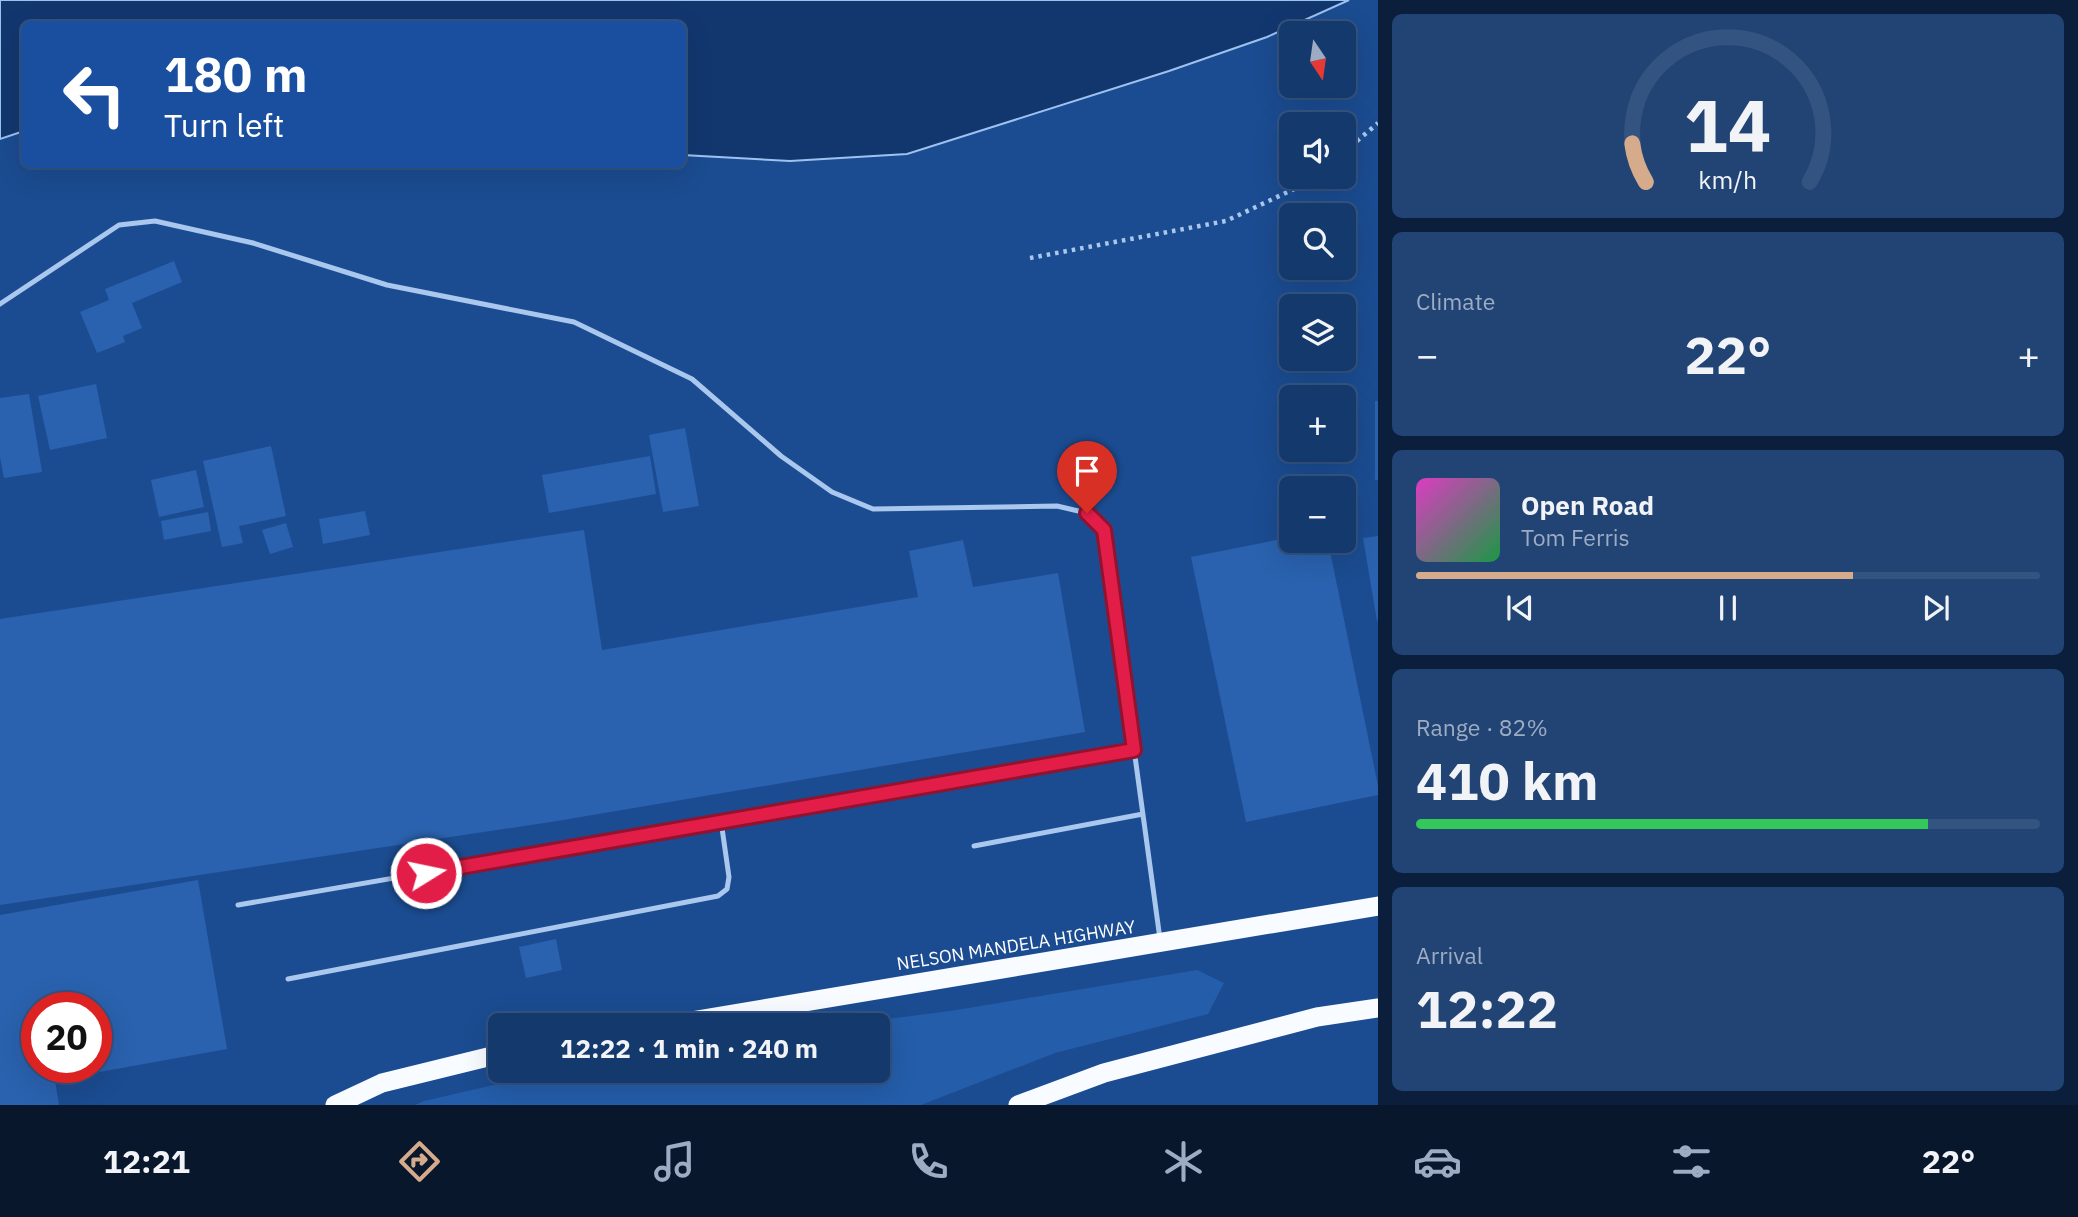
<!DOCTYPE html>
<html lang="en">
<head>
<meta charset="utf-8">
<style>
	:root { --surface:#14396d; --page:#214475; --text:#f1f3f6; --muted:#9dacc2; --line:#335380; --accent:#d6ab8b }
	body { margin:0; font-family:"IBM Plex Sans",sans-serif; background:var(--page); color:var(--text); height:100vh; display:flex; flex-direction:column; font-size:26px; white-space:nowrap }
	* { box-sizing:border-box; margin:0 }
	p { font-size:23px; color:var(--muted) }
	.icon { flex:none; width:38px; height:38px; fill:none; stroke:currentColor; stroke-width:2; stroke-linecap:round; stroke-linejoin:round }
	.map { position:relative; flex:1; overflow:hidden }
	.sheet { display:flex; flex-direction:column; gap:14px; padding:14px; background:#0b1f3c; width:700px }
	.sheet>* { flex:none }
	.hud { position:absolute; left:21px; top:21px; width:665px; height:147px; border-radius:10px; box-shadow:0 7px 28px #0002,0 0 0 2px var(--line); background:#1a4fa0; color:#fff; overflow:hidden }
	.needle { width:46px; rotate:167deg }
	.tools { position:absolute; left:1279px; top:21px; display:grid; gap:14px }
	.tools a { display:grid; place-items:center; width:77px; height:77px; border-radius:10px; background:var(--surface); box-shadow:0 7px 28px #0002,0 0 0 2px var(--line); font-size:35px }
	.speed { position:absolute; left:21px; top:992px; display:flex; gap:14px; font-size:35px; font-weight:700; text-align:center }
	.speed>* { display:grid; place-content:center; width:91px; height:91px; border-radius:50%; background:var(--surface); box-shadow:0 7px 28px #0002,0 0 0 2px var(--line); line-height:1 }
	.speed .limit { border:10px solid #d22; background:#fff; color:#111 }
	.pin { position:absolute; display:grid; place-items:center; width:60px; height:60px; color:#fff; margin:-72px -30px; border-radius:50% 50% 50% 0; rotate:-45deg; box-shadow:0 0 7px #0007 }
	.pin .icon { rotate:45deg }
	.me { position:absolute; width:77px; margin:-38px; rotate:80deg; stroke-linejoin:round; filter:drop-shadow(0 0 5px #0008) }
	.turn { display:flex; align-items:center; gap:24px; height:147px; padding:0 28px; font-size:32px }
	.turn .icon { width:91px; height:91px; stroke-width:2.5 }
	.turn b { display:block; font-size:49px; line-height:60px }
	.big { font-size:52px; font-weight:700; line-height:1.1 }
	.sheet .widget { flex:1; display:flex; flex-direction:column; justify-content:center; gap:10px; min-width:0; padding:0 24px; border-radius:10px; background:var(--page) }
	.sheet .dial { align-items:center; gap:0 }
	.dial svg { height:182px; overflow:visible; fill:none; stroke:var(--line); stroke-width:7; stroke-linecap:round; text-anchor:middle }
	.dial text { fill:var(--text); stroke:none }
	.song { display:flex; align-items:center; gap:21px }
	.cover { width:84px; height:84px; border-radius:10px; background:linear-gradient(135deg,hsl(310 70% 55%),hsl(140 70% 35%)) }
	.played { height:7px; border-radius:4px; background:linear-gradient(90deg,var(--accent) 70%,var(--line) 70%) }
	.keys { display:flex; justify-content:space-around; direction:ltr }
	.heat { display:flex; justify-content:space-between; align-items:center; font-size:38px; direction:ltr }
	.charge { height:10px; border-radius:5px; background:linear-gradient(90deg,#34c759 82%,var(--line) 0) }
	.trip { position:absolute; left:488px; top:1013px; width:402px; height:70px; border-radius:10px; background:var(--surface); box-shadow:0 7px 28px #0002,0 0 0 2px var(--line); font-weight:700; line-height:70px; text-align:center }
	.menu { display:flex; height:112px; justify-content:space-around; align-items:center; background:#08172c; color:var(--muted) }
	.menu .icon { width:49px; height:49px }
	.menu .current { color:var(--accent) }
	.menu b { font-size:32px; color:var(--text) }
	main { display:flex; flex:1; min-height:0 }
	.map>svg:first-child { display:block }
	.green { fill:#245daa }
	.water { fill:#12376f; stroke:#9dc2f0; stroke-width:2 }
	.building { fill:#2a62af; fill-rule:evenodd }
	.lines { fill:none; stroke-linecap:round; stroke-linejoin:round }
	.path { stroke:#aac7ee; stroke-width:4.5; stroke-dasharray:3.5 5; stroke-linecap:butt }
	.service { stroke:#aac7ee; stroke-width:5 }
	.trunk { stroke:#f8fbff; stroke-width:19 }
	.route-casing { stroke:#92132f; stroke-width:18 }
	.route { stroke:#e11d48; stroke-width:12 }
	.labels { text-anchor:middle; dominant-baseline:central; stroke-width:7; stroke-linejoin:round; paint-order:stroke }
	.street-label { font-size:18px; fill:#fff; stroke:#1b4c91 }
</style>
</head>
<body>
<main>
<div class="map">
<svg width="1378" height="1105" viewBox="0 0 1378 1105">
	<rect width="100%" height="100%" fill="#1b4c91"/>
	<path class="green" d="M1197 970 1224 983 1208 1014 1055 1053 921 1105H415L424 1101 555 1071H878V1026L840 1025 950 1011Z"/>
	<path class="water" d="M0 0H1349L1267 37 1169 71 907 154 790 161 683 155 682 24H24V131L0 139Z"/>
	<path class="building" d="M174 261 182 282 132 303 142 328 123 336 125 342 97 353 80 312 109 300 105 289Z
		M96 384 107 438 50 450 38 396Z
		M29 394 42 472 4 478 0 457V398Z
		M1375 401H1378V480H1375Z
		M685 428 699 506 663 512 649 435Z
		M271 446 286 516 239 526 243 543 222 547 203 461Z
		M650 456 656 494 549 513 542 475Z
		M196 470 204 507 159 517 151 480Z
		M365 511 370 535 323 544 319 519Z
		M208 512 211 531 164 540 161 521Z
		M286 523 293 547 270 554 262 530Z
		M584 530 602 650 918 597 909 551 963 540 973 587 1058 573 1085 732 557 821 0 905V619Z
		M1378 536V621H1377L1363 538Z
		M1292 537V541H1328L1378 786V795L1246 822 1191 557Z
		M198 880 227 1049 55 1080 59 1105H0V915ZM37 1008H96V1068H37Z
		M556 939 562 970 526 978 519 947Z"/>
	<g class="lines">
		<path class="path" d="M1344 152 1378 123
			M1030 258 1226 221 1309 182 1315 177"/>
		<path class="service" d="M0 304 119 225 155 221 253 243 387 285 574 322 692 379 781 456 832 492 873 509 1057 506 1087 513 1104 530 1160 939
			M974 846 1143 814
			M238 905 1134 750
			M288 979 718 896 727 889 729 877 721 821"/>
		<path class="trunk" d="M661 1026 1378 906
			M335 1105 382 1083 500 1054
			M1018 1105 1104 1073 1317 1017 1378 1008"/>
	</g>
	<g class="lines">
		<defs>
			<path id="route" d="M426 873 1134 750 1104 530 1087 513"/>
		</defs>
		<use href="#route" class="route-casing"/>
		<use href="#route" class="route"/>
	</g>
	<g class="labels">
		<g class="street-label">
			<text transform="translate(1016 945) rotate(-9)">NELSON MANDELA HIGHWAY</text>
		</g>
	</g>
</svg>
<div class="tools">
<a><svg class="needle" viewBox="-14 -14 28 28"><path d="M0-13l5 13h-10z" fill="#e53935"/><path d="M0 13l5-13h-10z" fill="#9dacc2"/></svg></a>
<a><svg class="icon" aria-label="sound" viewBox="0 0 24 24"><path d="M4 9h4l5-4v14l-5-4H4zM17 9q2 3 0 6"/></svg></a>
<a><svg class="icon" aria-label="search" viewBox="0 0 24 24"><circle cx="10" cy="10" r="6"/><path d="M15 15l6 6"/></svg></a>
<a><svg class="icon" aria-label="layers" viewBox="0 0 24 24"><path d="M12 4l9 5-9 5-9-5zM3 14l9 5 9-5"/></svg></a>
<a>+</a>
<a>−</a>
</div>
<div class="speed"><div class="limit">20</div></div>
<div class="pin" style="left:1087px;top:513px;background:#d93025"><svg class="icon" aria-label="arrive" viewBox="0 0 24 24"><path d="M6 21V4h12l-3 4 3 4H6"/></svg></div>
<svg class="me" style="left:426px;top:873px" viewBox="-20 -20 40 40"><circle r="17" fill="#e11d48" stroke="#fff" stroke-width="3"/><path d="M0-11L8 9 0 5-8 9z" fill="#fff"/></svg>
<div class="trip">12:22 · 1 min · 240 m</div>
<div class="hud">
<div class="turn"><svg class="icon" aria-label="left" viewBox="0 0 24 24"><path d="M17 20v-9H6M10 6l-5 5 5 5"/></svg><div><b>180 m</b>Turn left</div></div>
</div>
</div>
<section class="sheet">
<div class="widget dial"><svg viewBox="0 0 100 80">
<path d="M14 69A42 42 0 1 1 86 69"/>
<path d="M14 69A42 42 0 0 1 8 52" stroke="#d6ab8b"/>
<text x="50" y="56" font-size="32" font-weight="700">14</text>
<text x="50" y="72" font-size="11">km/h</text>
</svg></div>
<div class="widget"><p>Climate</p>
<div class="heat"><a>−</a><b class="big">22°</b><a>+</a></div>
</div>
<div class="widget">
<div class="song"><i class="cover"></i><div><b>Open Road</b><p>Tom Ferris</p></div></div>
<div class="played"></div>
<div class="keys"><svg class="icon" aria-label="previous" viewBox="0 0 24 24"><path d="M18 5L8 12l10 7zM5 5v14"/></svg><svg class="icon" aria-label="pause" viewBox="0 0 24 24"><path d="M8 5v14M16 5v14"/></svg><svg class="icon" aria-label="next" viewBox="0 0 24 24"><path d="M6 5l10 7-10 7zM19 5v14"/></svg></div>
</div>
<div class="widget"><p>Range · 82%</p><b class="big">410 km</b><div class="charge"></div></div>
<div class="widget"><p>Arrival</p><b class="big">12:22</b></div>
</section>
</main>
<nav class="menu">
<b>12:21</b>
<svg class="icon current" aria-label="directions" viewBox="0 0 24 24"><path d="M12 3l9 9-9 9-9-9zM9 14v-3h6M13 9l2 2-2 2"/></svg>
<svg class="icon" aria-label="music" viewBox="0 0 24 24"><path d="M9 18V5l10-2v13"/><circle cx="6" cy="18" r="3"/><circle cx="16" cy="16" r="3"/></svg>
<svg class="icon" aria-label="phone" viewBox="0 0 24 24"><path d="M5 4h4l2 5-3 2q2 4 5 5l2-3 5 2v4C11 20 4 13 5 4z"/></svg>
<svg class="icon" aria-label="climate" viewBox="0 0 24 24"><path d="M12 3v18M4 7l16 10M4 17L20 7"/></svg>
<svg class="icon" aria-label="car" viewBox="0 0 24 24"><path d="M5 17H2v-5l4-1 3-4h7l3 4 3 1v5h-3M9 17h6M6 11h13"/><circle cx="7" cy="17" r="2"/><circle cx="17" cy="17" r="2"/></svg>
<svg class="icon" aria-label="filters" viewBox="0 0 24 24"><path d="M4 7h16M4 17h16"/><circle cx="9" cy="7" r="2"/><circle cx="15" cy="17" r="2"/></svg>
<b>22°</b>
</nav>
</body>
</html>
